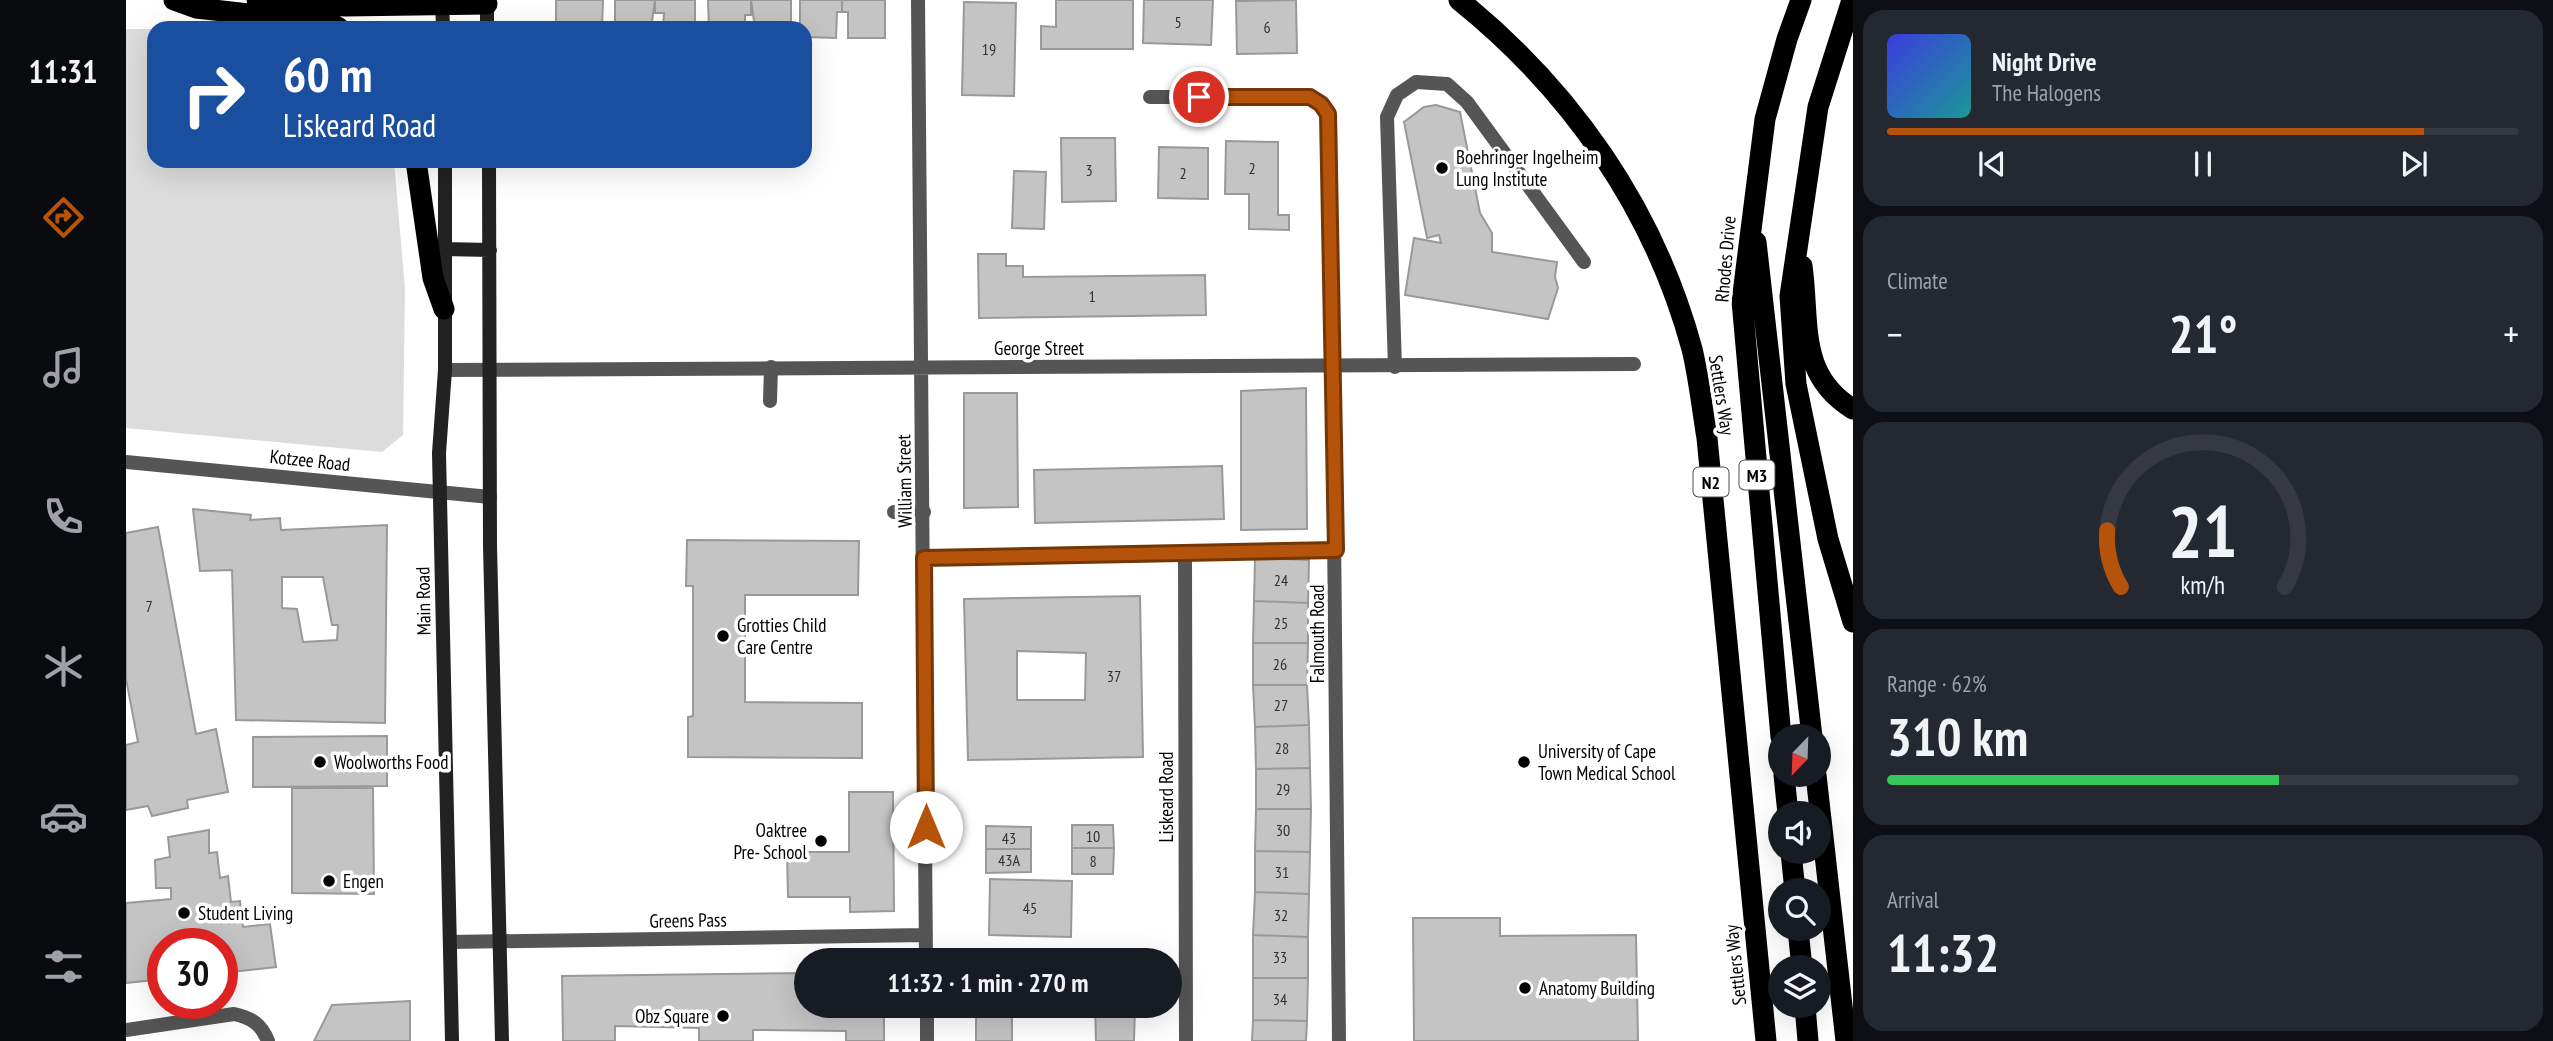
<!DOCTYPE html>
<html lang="en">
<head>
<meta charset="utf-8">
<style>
	:root { --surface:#171b24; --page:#242831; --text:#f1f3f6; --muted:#9ea1a6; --line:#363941; --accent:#b45309 }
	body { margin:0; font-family:"PT Sans Narrow",sans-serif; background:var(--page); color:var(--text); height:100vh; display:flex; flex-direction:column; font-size:26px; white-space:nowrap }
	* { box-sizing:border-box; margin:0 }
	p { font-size:23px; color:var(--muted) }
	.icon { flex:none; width:38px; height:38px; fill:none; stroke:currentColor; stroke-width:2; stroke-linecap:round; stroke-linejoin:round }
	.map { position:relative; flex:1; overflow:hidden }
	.sheet { display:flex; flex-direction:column; gap:10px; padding:10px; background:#0d0f14; width:700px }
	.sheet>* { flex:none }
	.hud { position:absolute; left:21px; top:21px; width:665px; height:147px; border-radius:21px; box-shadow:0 7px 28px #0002; background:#1a4fa0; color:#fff; overflow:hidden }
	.needle { width:46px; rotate:203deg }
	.fabs { position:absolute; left:1642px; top:724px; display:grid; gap:14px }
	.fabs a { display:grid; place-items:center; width:63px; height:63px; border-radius:50%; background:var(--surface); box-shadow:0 7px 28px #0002; font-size:35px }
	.speed { position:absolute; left:21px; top:928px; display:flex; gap:14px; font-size:35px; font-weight:700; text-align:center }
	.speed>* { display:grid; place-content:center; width:91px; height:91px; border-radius:50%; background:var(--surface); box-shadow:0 7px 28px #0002; line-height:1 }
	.speed .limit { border:10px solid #d22; background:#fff; color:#111 }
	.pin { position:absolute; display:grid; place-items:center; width:60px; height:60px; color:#fff; margin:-30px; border:4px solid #fff; border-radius:50%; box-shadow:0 2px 7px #0007 }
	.me { position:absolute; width:77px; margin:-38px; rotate:0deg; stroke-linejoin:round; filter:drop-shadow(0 0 5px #0008) }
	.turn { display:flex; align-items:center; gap:24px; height:147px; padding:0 21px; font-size:32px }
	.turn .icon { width:91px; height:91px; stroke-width:2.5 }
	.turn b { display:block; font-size:49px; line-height:60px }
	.big { font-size:52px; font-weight:700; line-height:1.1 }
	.sheet .card { flex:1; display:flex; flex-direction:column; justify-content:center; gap:10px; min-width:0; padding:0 24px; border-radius:21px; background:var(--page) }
	.sheet .dial { align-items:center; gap:0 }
	.dial svg { height:182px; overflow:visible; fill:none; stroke:var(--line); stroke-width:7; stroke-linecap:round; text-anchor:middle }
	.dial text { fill:var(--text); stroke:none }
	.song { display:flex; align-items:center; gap:21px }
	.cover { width:84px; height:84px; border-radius:10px; background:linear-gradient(135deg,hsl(240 70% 55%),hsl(180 70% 35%)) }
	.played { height:7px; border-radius:4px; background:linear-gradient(90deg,var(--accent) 85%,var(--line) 85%) }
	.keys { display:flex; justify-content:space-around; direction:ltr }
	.heat { display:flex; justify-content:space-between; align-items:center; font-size:38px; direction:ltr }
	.charge { height:10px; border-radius:5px; background:linear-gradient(90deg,#34c759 62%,var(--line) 0) }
	.trip { position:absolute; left:668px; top:948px; width:388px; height:70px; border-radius:35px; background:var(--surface); box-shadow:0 7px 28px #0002; font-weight:700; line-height:70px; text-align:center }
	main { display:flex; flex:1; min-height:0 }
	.dock { display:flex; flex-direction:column; width:126px; justify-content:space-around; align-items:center; background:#090b0e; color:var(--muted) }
	.dock .icon { width:49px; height:49px }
	.dock .selected { color:var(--accent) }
	.dock b { font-size:32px; color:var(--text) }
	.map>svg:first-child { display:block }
	.green { fill:#dcdcdc }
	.building { fill:#c4c4c4; stroke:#999; stroke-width:2; fill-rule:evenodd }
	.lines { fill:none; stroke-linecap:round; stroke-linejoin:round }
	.lane { stroke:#555; stroke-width:14 }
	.street { stroke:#555; stroke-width:14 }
	.secondary { stroke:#222; stroke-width:14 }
	.highway { stroke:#000; stroke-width:21 }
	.route-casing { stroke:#753606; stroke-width:18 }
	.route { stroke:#b45309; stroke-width:12 }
	.poi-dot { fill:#000; stroke:#fff; stroke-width:2.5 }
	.labels { text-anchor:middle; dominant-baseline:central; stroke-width:7; stroke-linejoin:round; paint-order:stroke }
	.number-label { font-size:16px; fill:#313131 }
	.shield { fill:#fff; stroke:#4c4c4c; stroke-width:2 }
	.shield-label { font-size:18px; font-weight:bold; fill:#000 }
	.poi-label { font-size:19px; fill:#000; stroke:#fff; text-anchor:start }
	.street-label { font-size:19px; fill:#000; stroke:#fff }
</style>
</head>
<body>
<main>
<nav class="dock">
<b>11:31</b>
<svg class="icon selected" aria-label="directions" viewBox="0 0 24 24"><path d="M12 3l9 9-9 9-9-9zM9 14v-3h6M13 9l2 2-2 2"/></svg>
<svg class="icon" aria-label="music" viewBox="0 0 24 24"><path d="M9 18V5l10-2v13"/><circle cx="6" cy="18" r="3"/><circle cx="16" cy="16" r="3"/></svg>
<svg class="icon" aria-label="phone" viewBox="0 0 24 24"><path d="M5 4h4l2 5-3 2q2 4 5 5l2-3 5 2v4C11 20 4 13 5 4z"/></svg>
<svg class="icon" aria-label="climate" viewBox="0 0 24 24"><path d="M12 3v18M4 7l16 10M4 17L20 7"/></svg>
<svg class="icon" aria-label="car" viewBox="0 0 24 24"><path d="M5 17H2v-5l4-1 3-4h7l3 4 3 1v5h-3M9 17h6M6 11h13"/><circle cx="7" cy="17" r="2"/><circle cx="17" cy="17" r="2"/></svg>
<svg class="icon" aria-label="filters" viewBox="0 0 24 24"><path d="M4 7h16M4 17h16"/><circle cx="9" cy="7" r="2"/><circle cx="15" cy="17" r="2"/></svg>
</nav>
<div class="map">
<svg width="1727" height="1041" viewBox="0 0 1727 1041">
	<rect width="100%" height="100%" fill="#fff"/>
	<path class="green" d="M0 29H28V161H268L279 289 277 435 256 452 0 428Z"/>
	<path class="building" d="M430 0H477L476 28H430Z
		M489 0H529L525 28H489Z
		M529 0H569V28H537L538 13H529Z
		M582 0H625V15H619V28H583Z
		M625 0H665V28H629Z
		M674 0H716V12H711L710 38 679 37V28H674Z
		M716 0H759V38H722V12H716Z
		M930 0H1007V49H915V26L930 27Z
		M1018 0H1087L1085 45 1017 43Z
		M1170 0 1171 53 1111 54 1110 1Z
		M838 2 890 3 888 96 836 95Z
		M1310 105 1334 112 1354 213 1366 233V252L1431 262 1429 277 1432 288 1422 319 1279 295 1288 238 1315 243 1313 235 1301 238 1278 122 1298 107Z
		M935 138H989L990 201 936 202Z
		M1100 141 1152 142V215H1163V230L1123 229V194H1099Z
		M1033 147 1082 148V199L1032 198Z
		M888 171 920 172 918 229 886 228Z
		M852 254H880V266H897V277L1079 275 1080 315 853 318Z
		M1180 388 1181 529 1115 530V391Z
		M838 393H891L892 507 838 508Z
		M1096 466 1098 519 909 523 908 470Z
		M67 509 125 515 124 520 154 518 155 530 261 525 259 723 110 720 106 570 74 571ZM156 577H197L206 625H212L211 640 177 642 171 609 156 608Z
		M32 527 70 734 90 729 102 792 61 800 62 808 26 816 22 806 0 810V745L12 742 0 679V533Z
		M561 540 733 541 732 595H619V702L736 703V758L562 757V717L567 716V586H560Z
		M1129 558 1183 560 1182 603 1128 601Z
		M1014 596 1017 757 842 760 838 599ZM891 651 960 653 959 700H891Z
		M1128 601 1182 603V643H1127Z
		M1127 643H1182L1181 685H1127Z
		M1127 685H1181L1183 725 1129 727Z
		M1183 725 1184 768 1130 769 1129 727Z
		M261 736V786L127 787V737Z
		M1184 768 1185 809H1130V769Z
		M166 788H247L248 894 166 893Z
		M723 792H767L768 911 724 912V897H662L661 852H723Z
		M1130 809H1185L1184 852 1129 851Z
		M946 825H987L988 848H946Z
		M860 826 905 827V849H860Z
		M83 830V853L91 852 94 878 102 876 105 902 114 901 117 927 144 924 150 967 96 973V943H37V979L0 983V903L45 899V888H30L29 860 44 857 42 837Z
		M946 848H988L987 874H946Z
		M860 849H905V872L860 873Z
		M1129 851 1184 852 1183 894 1129 892Z
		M864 879 946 881 945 937 863 935Z
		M1129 892 1183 894 1182 937 1127 935Z
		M1287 918H1374V936L1510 935 1512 1041H1288Z
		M1127 935 1182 937V978H1127Z
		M681 973V1006H758V1041H720V1031L627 1030V1041H573V1028L489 1026V1041H437L436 976Z
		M1127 978H1182L1181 1021 1127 1020Z
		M284 1001V1041H188L206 1005Z
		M850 1006H886V1041H850Z
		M969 1006H1009L1008 1041H970Z
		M1127 1020 1181 1021 1180 1041H1126Z"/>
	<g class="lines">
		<path class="lane" d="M1269 367 1261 117 1271 95 1290 82 1321 84 1341 102 1458 262
			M644 401 645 367
			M768 512H798"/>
		<path class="street" d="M792 0 800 961
			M1024 97H1184L1195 104 1204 123 1213 1041
			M319 370 1508 364
			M0 462 364 497
			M1059 553 1060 1041
			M798 558 1210 550
			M324 942 800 935
			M801 1006V1041
			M0 1030 108 1014C126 1018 135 1024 142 1041"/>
		<path class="secondary" d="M316 0 317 28
			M361 0V28
			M319 161V370L313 453 326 1041
			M363 161 364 546 376 1041
			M317 249 364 250"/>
		<path class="highway" d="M48 0 70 8 204 23 213 28
			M131 0 219 6 361 4
			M1333 0C1445 90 1528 209 1566 349 1573 378 1576 408 1581 438L1640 1041
			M1726 0 1692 107 1664 296 1670 384 1702 539 1727 622
			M290 161 307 278 318 309
			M1630 242 1686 737
			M1676 266C1684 322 1671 375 1727 409
			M1655 737 1616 301 1639 119 1661 39 1675 0
			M1658 775 1662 814
			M1690 775 1720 1041
			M1665 852 1669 891
			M1672 929 1676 968
			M1679 1006 1682 1041"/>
	</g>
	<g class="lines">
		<defs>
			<path id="route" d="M800 827 798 558 1210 550 1202 114 1195 104 1184 97H1073"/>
		</defs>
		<use href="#route" class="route-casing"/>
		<use href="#route" class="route"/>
	</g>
	<g class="poi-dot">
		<circle cx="1316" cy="168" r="7"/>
		<circle cx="597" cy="636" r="7"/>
		<circle cx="194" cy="762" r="7"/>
		<circle cx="1398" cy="762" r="7"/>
		<circle cx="695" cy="841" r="7"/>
		<circle cx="203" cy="881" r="7"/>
		<circle cx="58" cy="913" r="7"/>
		<circle cx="1399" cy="988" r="7"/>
		<circle cx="597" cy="1016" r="7"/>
	</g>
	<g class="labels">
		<g class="number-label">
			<text x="1052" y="22">5</text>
			<text x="1141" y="27">6</text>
			<text x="863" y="49">19</text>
			<text x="1126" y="168">2</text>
			<text x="963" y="170">3</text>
			<text x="1057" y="173">2</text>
			<text x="966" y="296">1</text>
			<text x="1155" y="580">24</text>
			<text x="23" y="606">7</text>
			<text x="1155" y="623">25</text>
			<text x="1154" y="664">26</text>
			<text x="988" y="676">37</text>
			<text x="1155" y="705">27</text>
			<text x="1156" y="748">28</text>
			<text x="1157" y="789">29</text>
			<text x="1157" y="830">30</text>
			<text x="967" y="836">10</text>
			<text x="883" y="838">43</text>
			<text x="883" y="860">43A</text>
			<text x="967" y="861">8</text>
			<text x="1156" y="872">31</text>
			<text x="904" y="908">45</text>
			<text x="1155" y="915">32</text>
			<text x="1154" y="957">33</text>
			<text x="1154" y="999">34</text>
		</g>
		<g class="shield">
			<rect x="1613.5" y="460.5" width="35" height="29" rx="5"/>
			<rect x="1567.5" y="467.5" width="35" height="29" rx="5"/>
		</g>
		<g class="shield-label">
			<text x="1631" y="475">M3</text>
			<text x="1585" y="482">N2</text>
		</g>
		<g class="poi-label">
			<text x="1330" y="157">Boehringer Ingelheim<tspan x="1330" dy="22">Lung Institute</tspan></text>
			<text x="611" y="625">Grotties Child<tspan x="611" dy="22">Care Centre</tspan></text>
			<text x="1412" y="751">University of Cape<tspan x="1412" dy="22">Town Medical School</tspan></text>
			<text x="208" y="762">Woolworths Food</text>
			<text x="681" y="830" text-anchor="end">Oaktree<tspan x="681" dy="22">Pre- School</tspan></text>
			<text x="217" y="881">Engen</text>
			<text x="72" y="913">Student Living</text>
			<text x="1413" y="988">Anatomy Building</text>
			<text x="583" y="1016" text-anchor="end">Obz Square</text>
		</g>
		<g class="street-label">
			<text transform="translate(1599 259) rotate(-85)">Rhodes Drive</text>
			<text x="913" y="348">George Street</text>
			<text transform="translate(1596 395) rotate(81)">Settlers Way</text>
			<text transform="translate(184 460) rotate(6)">Kotzee Road</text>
			<text transform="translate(778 481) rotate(-91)">William Street</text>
			<text transform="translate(297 601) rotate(-91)">Main Road</text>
			<text transform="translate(1191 634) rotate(-90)">Falmouth Road</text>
			<text transform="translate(1040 797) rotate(-90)">Liskeard Road</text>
			<text transform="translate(562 920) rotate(-1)">Greens Pass</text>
			<text transform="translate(1609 965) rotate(-96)">Settlers Way</text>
		</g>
	</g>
</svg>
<div class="fabs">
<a><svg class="needle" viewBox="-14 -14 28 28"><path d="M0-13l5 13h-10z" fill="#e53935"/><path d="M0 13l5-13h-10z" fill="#9ea1a6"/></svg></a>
<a><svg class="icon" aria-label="sound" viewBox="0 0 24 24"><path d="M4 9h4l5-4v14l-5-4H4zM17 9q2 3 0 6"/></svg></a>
<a><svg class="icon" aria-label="search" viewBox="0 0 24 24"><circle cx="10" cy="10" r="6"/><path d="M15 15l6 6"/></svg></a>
<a><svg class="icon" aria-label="layers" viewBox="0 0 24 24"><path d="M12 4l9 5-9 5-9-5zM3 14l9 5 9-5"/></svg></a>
</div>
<div class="speed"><div class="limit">30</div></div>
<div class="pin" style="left:1073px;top:97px;background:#d93025"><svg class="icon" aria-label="arrive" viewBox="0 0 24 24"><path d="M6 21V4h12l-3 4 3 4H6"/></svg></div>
<svg class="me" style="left:800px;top:827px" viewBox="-20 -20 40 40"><circle r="19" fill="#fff"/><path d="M0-13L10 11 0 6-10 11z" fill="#b45309"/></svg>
<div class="trip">11:32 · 1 min · 270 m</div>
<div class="hud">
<div class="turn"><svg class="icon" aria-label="right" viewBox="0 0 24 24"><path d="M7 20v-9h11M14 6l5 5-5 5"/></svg><div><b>60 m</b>Liskeard Road</div></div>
</div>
</div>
<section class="sheet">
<div class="card">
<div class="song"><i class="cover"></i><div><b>Night Drive</b><p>The Halogens</p></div></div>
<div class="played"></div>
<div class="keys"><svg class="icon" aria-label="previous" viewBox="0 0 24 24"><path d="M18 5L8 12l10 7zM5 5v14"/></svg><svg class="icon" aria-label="pause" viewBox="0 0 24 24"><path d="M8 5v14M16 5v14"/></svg><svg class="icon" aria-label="next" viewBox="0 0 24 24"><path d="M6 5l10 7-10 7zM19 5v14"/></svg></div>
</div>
<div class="card"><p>Climate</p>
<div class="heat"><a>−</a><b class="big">21°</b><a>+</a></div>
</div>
<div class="card dial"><svg viewBox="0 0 100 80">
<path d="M14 69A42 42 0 1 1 86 69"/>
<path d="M14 69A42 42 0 0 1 8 44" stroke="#b45309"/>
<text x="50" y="56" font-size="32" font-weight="700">21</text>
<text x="50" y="72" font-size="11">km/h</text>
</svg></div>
<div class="card"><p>Range · 62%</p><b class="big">310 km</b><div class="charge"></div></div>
<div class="card"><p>Arrival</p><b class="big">11:32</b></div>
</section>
</main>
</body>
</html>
